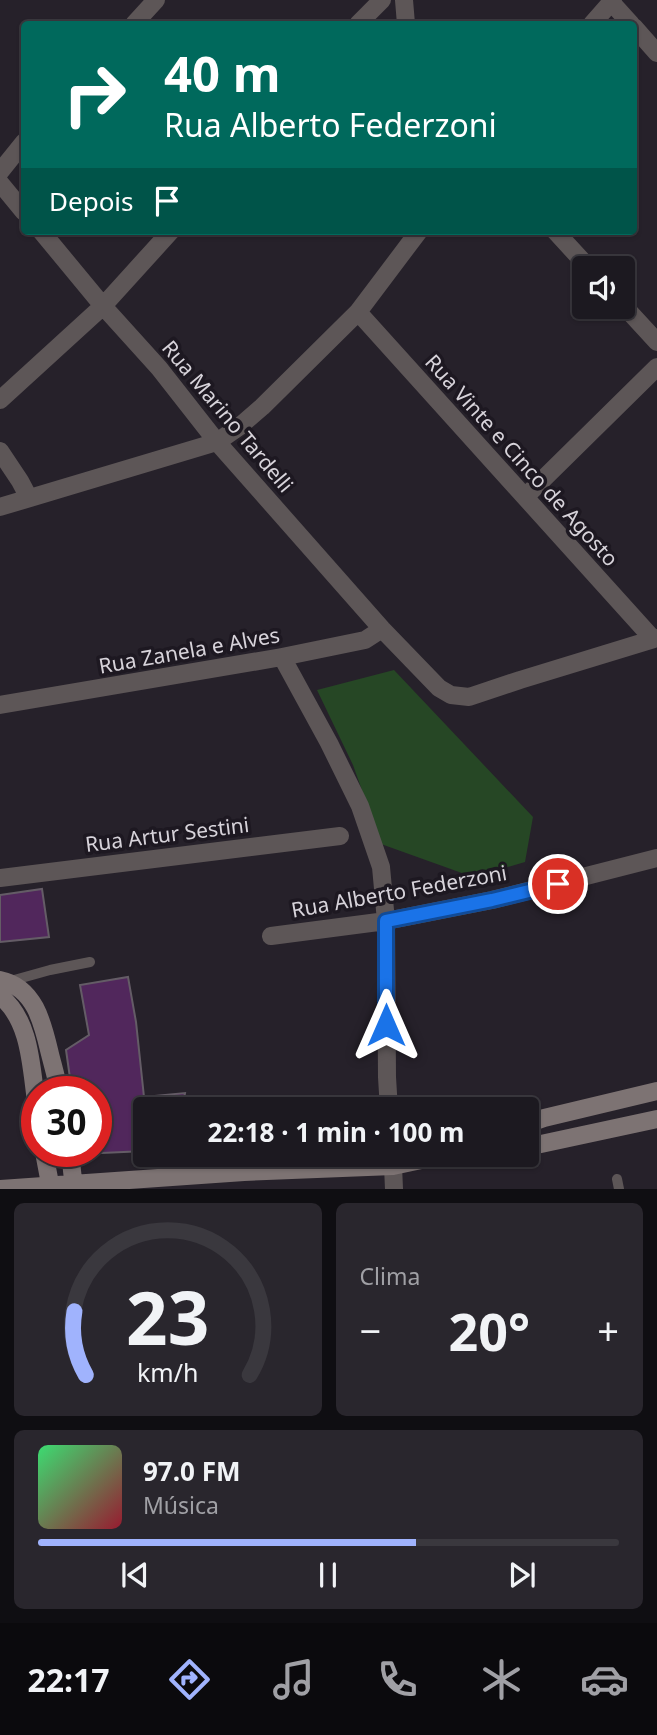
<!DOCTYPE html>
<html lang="pt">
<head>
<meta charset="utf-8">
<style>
	:root { --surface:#1c1920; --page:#29262d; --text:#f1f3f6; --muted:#a0a0a5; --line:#3a383e; --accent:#a0b3fd }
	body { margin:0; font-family:"Noto Sans",sans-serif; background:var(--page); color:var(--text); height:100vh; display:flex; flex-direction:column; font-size:26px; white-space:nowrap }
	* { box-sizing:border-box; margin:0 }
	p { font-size:23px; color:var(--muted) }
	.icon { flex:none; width:38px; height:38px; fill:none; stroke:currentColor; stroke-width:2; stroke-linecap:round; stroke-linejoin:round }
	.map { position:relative; height:1189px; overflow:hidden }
	.drawer { display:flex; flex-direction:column; gap:14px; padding:14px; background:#0f0e12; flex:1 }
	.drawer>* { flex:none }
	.guide { position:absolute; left:21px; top:21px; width:616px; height:214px; border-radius:7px; box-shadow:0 2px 5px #0004,0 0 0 2px var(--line); background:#00695c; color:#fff; overflow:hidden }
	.tools { position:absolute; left:572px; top:256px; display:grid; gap:14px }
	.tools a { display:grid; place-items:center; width:63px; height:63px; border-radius:7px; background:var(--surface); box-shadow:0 2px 5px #0004,0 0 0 2px var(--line); font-size:35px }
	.speed { position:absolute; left:21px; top:1076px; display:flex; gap:14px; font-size:35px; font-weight:700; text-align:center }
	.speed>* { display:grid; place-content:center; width:91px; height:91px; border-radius:50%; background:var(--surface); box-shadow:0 2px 5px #0004,0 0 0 2px var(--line); line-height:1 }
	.speed .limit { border:10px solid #d22; background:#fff; color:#111 }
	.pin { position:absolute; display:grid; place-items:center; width:60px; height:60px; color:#fff; margin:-30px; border:4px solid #fff; border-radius:50%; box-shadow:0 2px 7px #0007 }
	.me { position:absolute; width:77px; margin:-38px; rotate:0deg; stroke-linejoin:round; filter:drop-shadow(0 0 5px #0008) }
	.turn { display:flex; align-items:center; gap:24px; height:147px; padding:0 28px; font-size:32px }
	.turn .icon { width:91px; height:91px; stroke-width:2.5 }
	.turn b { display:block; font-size:49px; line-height:60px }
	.then { display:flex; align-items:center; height:66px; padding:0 28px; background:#0003; gap:14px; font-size:26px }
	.big { font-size:52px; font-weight:700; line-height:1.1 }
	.drawer .tile { flex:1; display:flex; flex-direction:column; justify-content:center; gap:10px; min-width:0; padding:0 24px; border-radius:10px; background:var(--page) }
	.drawer .dial { align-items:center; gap:0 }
	.dial svg { height:182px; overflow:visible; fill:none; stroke:var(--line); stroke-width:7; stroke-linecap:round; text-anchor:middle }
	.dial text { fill:var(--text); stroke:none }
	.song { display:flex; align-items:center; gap:21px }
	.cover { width:84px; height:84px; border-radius:10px; background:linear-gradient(135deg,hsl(140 70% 55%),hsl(350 70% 35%)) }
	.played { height:7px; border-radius:4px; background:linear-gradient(90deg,var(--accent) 65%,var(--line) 65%) }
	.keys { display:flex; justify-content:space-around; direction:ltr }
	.heat { display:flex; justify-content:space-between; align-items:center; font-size:38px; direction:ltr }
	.drawer .tiles { flex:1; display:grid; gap:14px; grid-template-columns:1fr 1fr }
	.tile:last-child { grid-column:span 2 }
	.trip { position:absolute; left:133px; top:1097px; width:406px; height:70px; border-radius:7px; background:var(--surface); box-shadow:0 2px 5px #0004,0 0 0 2px var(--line); font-weight:700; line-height:70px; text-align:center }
	.menu { display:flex; height:112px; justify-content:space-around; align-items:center; background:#0b0a0d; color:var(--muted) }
	.menu .icon { width:49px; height:49px }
	.menu .current { color:var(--accent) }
	.menu b { font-size:32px; color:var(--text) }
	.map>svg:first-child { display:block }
	.green { fill:#264725 }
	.building { fill:#51275c; stroke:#645c66; stroke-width:2 }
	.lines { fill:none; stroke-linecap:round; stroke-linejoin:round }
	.service { stroke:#5d5657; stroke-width:10 }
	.minor { stroke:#5d5657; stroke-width:18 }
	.tertiary { stroke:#5d5657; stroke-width:18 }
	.secondary { stroke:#7d7373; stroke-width:18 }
	.route-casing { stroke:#114b97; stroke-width:18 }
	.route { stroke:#1a73e8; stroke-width:12 }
	.labels { text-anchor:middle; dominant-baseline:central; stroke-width:7; stroke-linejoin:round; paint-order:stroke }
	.street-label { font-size:21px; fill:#d7d3da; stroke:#1d1821 }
</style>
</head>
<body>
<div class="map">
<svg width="657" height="1189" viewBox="0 0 657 1189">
	<rect width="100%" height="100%" fill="#26212a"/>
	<path class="green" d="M394 670 533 817 525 862 473 877 381 844 353 765 317 690Z"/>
	<path class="building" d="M42 889 49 937 0 942V895Z
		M128 977 136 1022 144 1097 185 1093 182 1110H145V1151L80 1154V1152H96V1092H72L66 1050 89 1035 80 985Z"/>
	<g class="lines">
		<path class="service" d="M7 982 50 970 90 962
			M617 1179 619 1189"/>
		<path class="minor" d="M404 0 406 24
			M611 2 631 24
			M134 24 156 0
			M358 24 382 0
			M592 24 613 0
			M634 27 657 53
			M0 172 24 142
			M0 183 24 212
			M41 231 103 306 159 368 217 442 382 629 439 688 451 695 469 697 520 680 657 638
			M555 231 589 268
			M623 305 657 342
			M358 312 653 639
			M0 400 103 306 171 231
			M0 451 20 481 29 498
			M525 497 657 367
			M0 507 217 442 240 426 262 407 358 312 419 231
			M282 657 329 743 360 806 381 867 386 921 387 1077 389 1110
			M0 705 282 657 365 640 382 629
			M0 878 340 836
			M271 936 386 921 492 900 657 858"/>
		<path class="tertiary" d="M393 1166 394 1189"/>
		<path class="secondary" d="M0 980C35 987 43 1024 50 1054 53 1066 57 1079 59 1092
			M0 996C32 1021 31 1071 37 1108
			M527 1124 544 1118 657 1091
			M527 1147 657 1119
			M44 1152 51 1189
			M70 1152 74 1189
			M0 1189 244 1172 393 1166 445 1155"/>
	</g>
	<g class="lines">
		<defs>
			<path id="route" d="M386 1025V921L492 900 558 884"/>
		</defs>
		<use href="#route" class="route-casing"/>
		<use href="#route" class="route"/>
	</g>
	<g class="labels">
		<g class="street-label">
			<text transform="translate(228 416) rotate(50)">Rua Marino Tardelli</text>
			<text transform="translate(522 460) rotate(48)">Rua Vinte e Cinco de Agosto</text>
			<text transform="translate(189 650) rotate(-10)">Rua Zanela e Alves</text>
			<text transform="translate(167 834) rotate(-7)">Rua Artur Sestini</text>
			<text transform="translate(399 891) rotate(-10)">Rua Alberto Federzoni</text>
		</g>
	</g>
</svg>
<div class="tools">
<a><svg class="icon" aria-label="sound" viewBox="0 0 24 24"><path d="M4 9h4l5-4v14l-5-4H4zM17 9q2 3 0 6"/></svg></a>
</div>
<div class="speed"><div class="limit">30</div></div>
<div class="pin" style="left:558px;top:884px;background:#d93025"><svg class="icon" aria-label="arrive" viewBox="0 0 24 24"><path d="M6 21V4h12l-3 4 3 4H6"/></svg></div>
<svg class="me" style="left:386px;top:1025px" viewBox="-20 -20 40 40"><path d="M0-17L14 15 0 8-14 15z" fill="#1a73e8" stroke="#fff" stroke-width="4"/></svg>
<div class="trip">22:18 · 1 min · 100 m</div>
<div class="guide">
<div class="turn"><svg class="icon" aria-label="right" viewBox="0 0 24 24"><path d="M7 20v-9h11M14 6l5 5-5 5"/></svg><div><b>40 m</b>Rua Alberto Federzoni</div></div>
<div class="then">Depois<svg class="icon" aria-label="arrive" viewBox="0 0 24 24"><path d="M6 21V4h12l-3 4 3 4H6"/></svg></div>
</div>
</div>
<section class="drawer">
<div class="tiles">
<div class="tile dial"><svg viewBox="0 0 100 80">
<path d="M14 69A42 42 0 1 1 86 69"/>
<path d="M14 69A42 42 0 0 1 9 41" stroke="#a0b3fd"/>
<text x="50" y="56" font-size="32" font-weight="700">23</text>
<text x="50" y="72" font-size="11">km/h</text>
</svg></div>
<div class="tile"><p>Clima</p>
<div class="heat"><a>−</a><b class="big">20°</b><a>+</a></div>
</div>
<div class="tile">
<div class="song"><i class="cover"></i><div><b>97.0 FM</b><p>Música</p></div></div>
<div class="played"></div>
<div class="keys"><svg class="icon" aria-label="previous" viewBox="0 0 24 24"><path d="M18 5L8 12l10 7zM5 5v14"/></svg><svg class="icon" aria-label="pause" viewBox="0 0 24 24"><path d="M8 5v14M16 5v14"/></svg><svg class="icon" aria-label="next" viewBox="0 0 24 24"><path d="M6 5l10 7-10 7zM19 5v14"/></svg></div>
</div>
</div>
</section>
<nav class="menu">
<b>22:17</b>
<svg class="icon current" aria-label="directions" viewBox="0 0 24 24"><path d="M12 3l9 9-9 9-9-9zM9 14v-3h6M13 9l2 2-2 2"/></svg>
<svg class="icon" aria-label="music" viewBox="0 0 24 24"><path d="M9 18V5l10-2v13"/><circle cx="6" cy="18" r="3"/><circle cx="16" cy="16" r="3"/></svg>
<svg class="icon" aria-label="phone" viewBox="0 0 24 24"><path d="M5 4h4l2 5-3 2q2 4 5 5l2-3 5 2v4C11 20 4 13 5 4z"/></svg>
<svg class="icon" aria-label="climate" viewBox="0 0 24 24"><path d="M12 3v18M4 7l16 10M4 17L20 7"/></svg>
<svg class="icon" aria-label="car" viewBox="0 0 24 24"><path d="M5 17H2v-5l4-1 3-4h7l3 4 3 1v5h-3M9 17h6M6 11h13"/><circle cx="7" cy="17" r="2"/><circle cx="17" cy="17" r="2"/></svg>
</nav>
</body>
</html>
